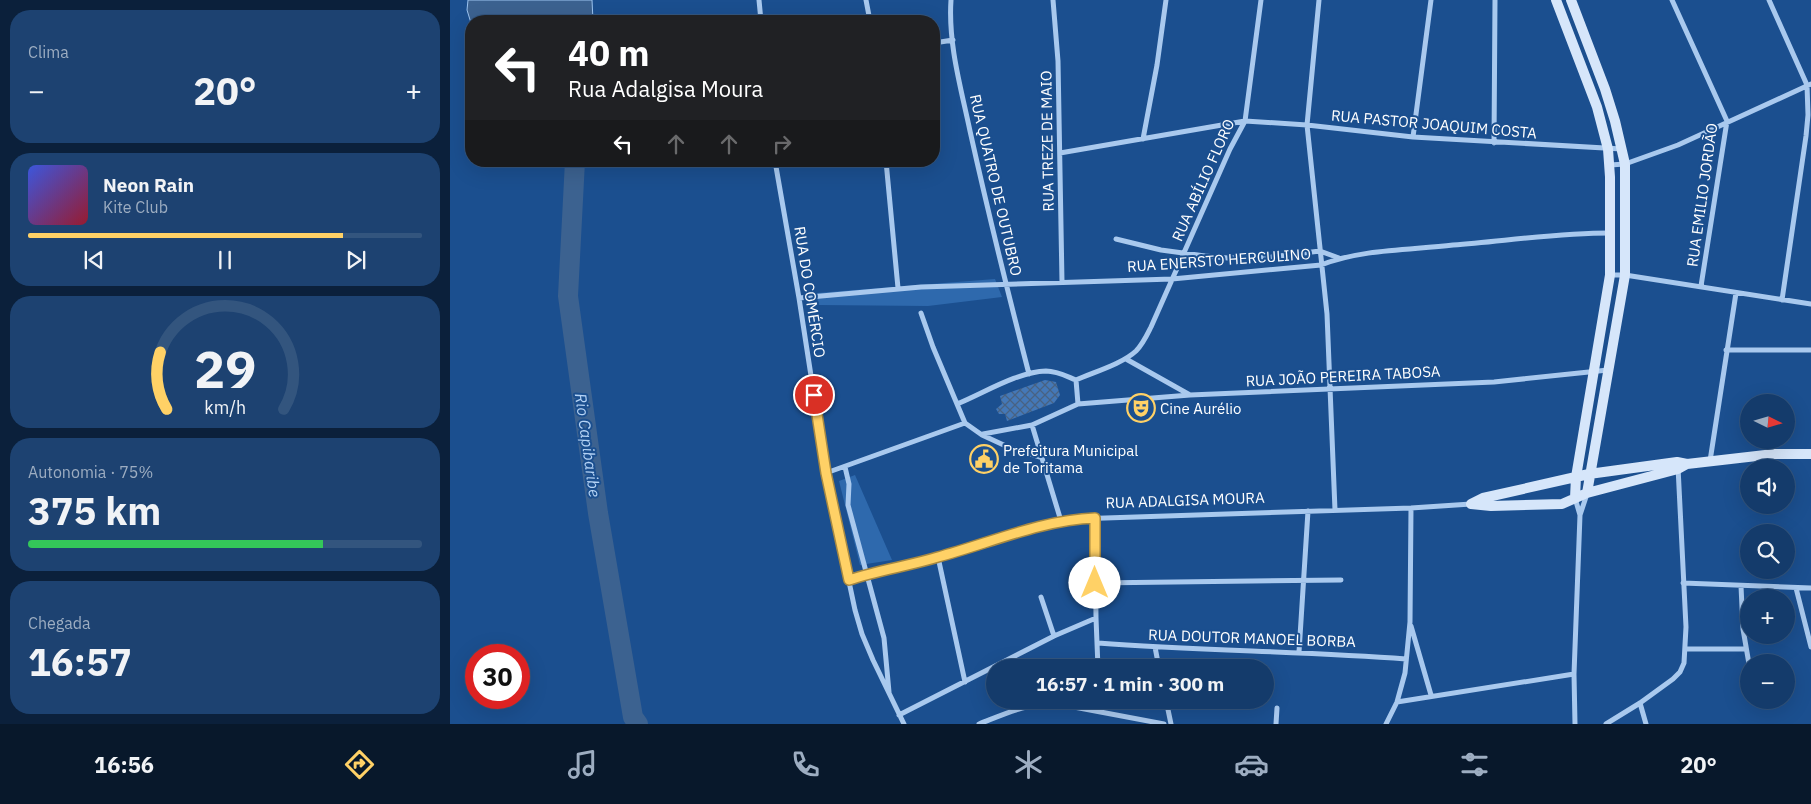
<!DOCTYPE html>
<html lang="pt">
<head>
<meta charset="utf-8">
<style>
	:root { --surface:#143b6b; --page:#1d4271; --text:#f1f3f6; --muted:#9dadc1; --line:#33557e; --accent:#ffd166 }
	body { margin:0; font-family:"IBM Plex Sans",sans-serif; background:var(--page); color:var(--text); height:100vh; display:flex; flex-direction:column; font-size:19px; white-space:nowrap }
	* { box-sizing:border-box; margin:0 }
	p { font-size:16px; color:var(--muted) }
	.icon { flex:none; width:28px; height:28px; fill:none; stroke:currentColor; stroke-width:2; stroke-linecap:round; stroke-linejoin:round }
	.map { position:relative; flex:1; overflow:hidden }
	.side { display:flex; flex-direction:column; gap:10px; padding:10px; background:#0b203b; width:450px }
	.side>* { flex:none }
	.banner { position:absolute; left:15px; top:15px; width:475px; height:152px; border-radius:20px; box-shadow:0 5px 20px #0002,0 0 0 1px var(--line); background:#202124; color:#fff; overflow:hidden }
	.needle { width:32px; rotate:95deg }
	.tools { position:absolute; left:1290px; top:394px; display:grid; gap:10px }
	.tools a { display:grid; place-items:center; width:55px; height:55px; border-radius:50%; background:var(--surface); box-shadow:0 5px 20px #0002,0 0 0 1px var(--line); font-size:25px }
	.speed { position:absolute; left:15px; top:644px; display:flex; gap:10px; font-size:25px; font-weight:700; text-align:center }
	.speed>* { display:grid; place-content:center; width:65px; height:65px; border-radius:50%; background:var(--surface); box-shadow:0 5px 20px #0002,0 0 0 1px var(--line); line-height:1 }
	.speed .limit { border:8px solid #d22; background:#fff; color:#111 }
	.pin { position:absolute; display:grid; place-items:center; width:42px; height:42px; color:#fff; margin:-21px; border:2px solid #fff; border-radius:50%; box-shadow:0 1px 5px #0007 }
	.me { position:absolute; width:55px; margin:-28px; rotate:0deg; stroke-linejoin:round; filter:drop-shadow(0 0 4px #0008) }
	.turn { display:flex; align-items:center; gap:18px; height:105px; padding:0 20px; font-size:22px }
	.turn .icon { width:65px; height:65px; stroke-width:2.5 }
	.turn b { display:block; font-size:35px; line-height:42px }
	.lanes { display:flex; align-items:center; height:48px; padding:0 20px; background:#0003; justify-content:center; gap:25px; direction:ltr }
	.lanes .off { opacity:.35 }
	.big { font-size:38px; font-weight:800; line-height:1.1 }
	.side .widget { flex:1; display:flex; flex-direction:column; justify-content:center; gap:8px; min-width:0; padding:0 18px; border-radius:20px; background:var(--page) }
	.side .dial { align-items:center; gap:0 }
	.dial svg { height:130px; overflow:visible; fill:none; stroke:var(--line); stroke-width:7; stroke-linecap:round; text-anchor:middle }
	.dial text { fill:var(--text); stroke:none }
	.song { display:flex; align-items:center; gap:15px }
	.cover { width:60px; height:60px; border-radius:8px; background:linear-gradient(135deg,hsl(230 70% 55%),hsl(350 70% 35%)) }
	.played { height:5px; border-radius:2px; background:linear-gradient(90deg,var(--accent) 80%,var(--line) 80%) }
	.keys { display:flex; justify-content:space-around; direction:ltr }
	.heat { display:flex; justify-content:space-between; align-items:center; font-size:28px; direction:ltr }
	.charge { height:8px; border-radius:4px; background:linear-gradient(90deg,#34c759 75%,var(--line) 0) }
	.trip { position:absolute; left:536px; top:659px; width:288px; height:50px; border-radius:25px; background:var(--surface); box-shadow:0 5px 20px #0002,0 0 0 1px var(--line); font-weight:800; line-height:50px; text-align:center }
	.menu { display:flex; height:80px; justify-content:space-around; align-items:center; background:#08182b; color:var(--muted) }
	.menu .icon { width:35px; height:35px }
	.menu .active { color:var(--accent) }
	.menu b { font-size:22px; color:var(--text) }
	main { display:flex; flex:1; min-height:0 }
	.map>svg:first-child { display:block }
	.park { fill:#2e69ad }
	.water { fill:#3c6290; stroke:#9cc4f0 }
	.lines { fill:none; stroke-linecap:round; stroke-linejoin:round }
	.river { stroke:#3c6290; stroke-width:20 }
	.building { fill:url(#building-cross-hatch) }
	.street { stroke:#a9c9ee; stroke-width:5 }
	.secondary { stroke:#d6e6fa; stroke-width:10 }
	.route-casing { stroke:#a68842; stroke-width:12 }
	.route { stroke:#ffd166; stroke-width:9 }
	.labels { text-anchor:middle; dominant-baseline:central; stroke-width:4; stroke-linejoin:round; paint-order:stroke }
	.street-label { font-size:15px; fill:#fff; stroke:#1b4f8f }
	.poi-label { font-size:15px; fill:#fff; stroke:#1b4f8f; text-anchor:start }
	.water-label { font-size:16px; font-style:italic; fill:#b5d3f5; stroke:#1b4f8f }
</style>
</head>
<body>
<main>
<section class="side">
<div class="widget"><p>Clima</p>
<div class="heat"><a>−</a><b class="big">20°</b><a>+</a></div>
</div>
<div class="widget">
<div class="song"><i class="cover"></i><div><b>Neon Rain</b><p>Kite Club</p></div></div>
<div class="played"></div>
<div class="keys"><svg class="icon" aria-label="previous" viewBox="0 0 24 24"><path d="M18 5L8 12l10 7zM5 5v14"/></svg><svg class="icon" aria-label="pause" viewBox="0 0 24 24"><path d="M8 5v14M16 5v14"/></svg><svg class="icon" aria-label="next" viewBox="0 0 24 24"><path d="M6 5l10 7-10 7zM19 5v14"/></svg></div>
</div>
<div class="widget dial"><svg viewBox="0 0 100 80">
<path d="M14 69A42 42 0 1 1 86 69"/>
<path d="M14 69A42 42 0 0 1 10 34" stroke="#ffd166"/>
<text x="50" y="56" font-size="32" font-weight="700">29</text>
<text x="50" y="72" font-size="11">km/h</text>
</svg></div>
<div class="widget"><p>Autonomia · 75%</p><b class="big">375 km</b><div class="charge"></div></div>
<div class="widget"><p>Chegada</p><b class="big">16:57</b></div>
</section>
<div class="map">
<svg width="1361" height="724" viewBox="0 0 1361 724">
	<defs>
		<pattern id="building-cross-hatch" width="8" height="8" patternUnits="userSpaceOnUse" patternTransform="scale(1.25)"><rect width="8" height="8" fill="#4478b7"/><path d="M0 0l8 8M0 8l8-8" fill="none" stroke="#486282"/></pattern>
	</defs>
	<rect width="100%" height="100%" fill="#1b4f8f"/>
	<path class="park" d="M545 279 552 297 478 306 368 305 367 293Z
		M405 475 442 560 410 565 389 481Z"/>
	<path class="water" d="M18 0H142L143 21H21V23L17 10Z
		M21 65V125C9 108 18 83 21 65Z"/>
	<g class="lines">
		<path class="river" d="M125 161 118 296 148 513 183 717 188 724"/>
	</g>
	<path class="building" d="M595 380 606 382 610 395 604 403 557 421 555 414H549L546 409 552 404 550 396Z"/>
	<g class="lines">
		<path class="street" d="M309 0 311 21
			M416 0 420 21
			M501 0C498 44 511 88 520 131 538 212 558 293 579 374
			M603 0 608 61 612 282
			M869 0 857 125 877 314 885 510
			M1222 0 1277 121 1251 286
			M1319 0 1357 85 1358 115 1356 136 1332 300
			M484 43 503 40
			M963 137 981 0
			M693 139 707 65 716 0
			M1044 143 1045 0
			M610 153 795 121 857 125 963 137 1172 149
			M325 161 349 298 376 473 405 610 412 634 423 660 454 724
			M436 161 448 288
			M1160 165 1175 164 1228 145 1361 84
			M666 239 711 250 755 256 778 258 821 257 870 251 889 258
			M1160 275H1175L1361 304
			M349 298 471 287 722 279 871 265C912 249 960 250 1003 245 1055 241 1107 233 1160 233
			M471 313 483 347 515 423 532 435 558 447 590 457
			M1276 350H1361
			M676 359 740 395
			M507 404C534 393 567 372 596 371 607 371 616 376 626 380 644 372 672 364 686 351 693 344 697 335 701 327L780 149 795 121 811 0
			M628 404 740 395 1044 382 1158 370
			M582 425 611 521
			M533 434 582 425 628 404 626 380
			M1260 461 1286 293
			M395 467 399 484 398 505 434 638 439 692
			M376 473 515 423
			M1130 515 1137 494
			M645 518 646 618 648 668
			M488 557 515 682
			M399 580C428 570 458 566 488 557 534 545 578 527 625 519L961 508 1021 504
			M645 583 891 580
			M1233 583 1361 588
			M1291 586 1293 629 1299 664
			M1346 588 1361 647
			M591 597 604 636
			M961 626 981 695
			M648 643C750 651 853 651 956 659
			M705 647 709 668
			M1236 649H1296
			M849 652 858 511
			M649 700 650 712
			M716 700 721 724
			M947 702 1124 674
			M1190 703 1196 724
			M449 715 604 636 646 618
			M529 724C557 713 577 703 608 704L714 724
			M826 724 827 708
			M936 724 947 702 955 673 960 622 961 508
			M1125 724 1124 674 1130 515 1125 498
			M1156 724 1190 703 1223 679 1230 672 1234 663 1236 627 1228 467"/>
		<path class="secondary" d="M1106 0 1147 107 1158 149 1160 177V275L1126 477 1125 498
			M1121 0 1155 89 1165 121 1175 164V275L1137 493
			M1021 504 1033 498 1139 474 1227 462 1237 464 1324 454H1361
			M1021 504 1041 506 1112 504 1137 493 1228 469 1237 464"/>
	</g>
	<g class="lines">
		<defs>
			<path id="route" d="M364 395 376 473 399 580C428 570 459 566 488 557 540 543 591 520 645 518V583"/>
		</defs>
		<use href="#route" class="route-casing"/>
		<use href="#route" class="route"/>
	</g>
	<defs>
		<symbol id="theatre-ring" viewBox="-11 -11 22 22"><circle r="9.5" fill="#1b4f8f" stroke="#ffd166" stroke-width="1.5"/><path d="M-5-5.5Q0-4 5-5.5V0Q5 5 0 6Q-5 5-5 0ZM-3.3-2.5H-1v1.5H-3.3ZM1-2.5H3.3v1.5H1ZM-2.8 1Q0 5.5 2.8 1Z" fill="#ffd166"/></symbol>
		<symbol id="civic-ring" viewBox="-11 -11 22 22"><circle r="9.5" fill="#1b4f8f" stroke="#ffd166" stroke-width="1.5"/><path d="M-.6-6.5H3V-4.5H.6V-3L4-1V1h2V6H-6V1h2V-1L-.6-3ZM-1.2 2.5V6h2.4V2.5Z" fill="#ffd166"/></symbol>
	</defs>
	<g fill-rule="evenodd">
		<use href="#theatre-ring" x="675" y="392" width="32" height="32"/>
		<use href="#civic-ring" x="518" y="443" width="32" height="32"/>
	</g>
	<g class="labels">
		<g class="street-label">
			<text transform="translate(984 124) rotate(5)">RUA PASTOR JOAQUIM COSTA</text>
			<text transform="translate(597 141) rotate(-91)">RUA TREZE DE MAIO</text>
			<text transform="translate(753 180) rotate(-66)">RUA ABÍLIO FLORO</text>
			<text transform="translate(546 185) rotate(77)">RUA QUATRO DE OUTUBRO</text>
			<text transform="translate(1252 195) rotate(-82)">RUA EMILIO JORDÃO</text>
			<text transform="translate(769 260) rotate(-4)">RUA ENERSTO HERCULINO</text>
			<text transform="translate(360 292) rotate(81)">RUA DO COMÉRCIO</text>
			<text transform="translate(893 376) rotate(-3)">RUA JOÃO PEREIRA TABOSA</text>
			<text transform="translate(735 500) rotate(-2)">RUA ADALGISA MOURA</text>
			<text transform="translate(802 638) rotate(2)">RUA DOUTOR MANOEL BORBA</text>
		</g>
		<g class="poi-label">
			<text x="710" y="408">Cine Aurélio</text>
			<text x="553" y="450">Prefeitura Municipal<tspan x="553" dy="17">de Toritama</tspan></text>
		</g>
		<g class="water-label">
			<text transform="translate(138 445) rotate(82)">Rio Capibaribe</text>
		</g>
	</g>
</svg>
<div class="tools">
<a><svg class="needle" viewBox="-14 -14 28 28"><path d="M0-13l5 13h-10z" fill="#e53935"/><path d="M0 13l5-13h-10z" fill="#9dadc1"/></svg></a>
<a><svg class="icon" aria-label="sound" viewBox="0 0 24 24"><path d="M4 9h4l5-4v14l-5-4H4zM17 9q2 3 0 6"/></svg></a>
<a><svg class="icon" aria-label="search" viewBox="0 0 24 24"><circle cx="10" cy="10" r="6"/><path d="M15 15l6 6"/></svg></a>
<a>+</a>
<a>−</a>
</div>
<div class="speed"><div class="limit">30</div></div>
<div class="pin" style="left:364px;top:395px;background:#d93025"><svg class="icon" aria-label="arrive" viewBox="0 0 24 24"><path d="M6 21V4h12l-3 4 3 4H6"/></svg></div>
<svg class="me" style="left:645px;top:583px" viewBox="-20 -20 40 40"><circle r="19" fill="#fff"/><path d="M0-13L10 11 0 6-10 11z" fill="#ffd166"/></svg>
<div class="trip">16:57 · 1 min · 300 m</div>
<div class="banner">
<div class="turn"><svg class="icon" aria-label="left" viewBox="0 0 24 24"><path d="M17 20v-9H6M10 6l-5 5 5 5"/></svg><div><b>40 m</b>Rua Adalgisa Moura</div></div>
<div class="lanes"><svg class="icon" aria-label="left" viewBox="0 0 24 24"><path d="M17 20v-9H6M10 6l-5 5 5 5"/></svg><svg class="icon off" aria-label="ahead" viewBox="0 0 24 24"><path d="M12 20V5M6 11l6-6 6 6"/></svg><svg class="icon off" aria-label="ahead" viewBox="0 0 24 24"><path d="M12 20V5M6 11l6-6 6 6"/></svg><svg class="icon off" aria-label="right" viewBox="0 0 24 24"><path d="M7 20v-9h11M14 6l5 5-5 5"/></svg></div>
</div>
</div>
</main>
<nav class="menu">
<b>16:56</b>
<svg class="icon active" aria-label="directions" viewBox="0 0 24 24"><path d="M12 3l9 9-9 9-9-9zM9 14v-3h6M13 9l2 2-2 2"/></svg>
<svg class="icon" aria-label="music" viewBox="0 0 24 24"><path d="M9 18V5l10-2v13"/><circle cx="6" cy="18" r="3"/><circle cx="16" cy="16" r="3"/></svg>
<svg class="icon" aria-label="phone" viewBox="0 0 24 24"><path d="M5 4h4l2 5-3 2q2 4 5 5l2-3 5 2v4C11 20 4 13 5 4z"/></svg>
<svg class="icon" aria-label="climate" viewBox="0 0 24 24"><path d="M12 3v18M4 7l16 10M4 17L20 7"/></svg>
<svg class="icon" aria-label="car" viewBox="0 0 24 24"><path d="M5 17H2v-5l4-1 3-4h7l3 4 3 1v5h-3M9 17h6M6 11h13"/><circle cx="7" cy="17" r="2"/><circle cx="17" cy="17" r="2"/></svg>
<svg class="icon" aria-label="filters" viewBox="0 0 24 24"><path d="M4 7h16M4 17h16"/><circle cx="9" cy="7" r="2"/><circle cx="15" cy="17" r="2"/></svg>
<b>20°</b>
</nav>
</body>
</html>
